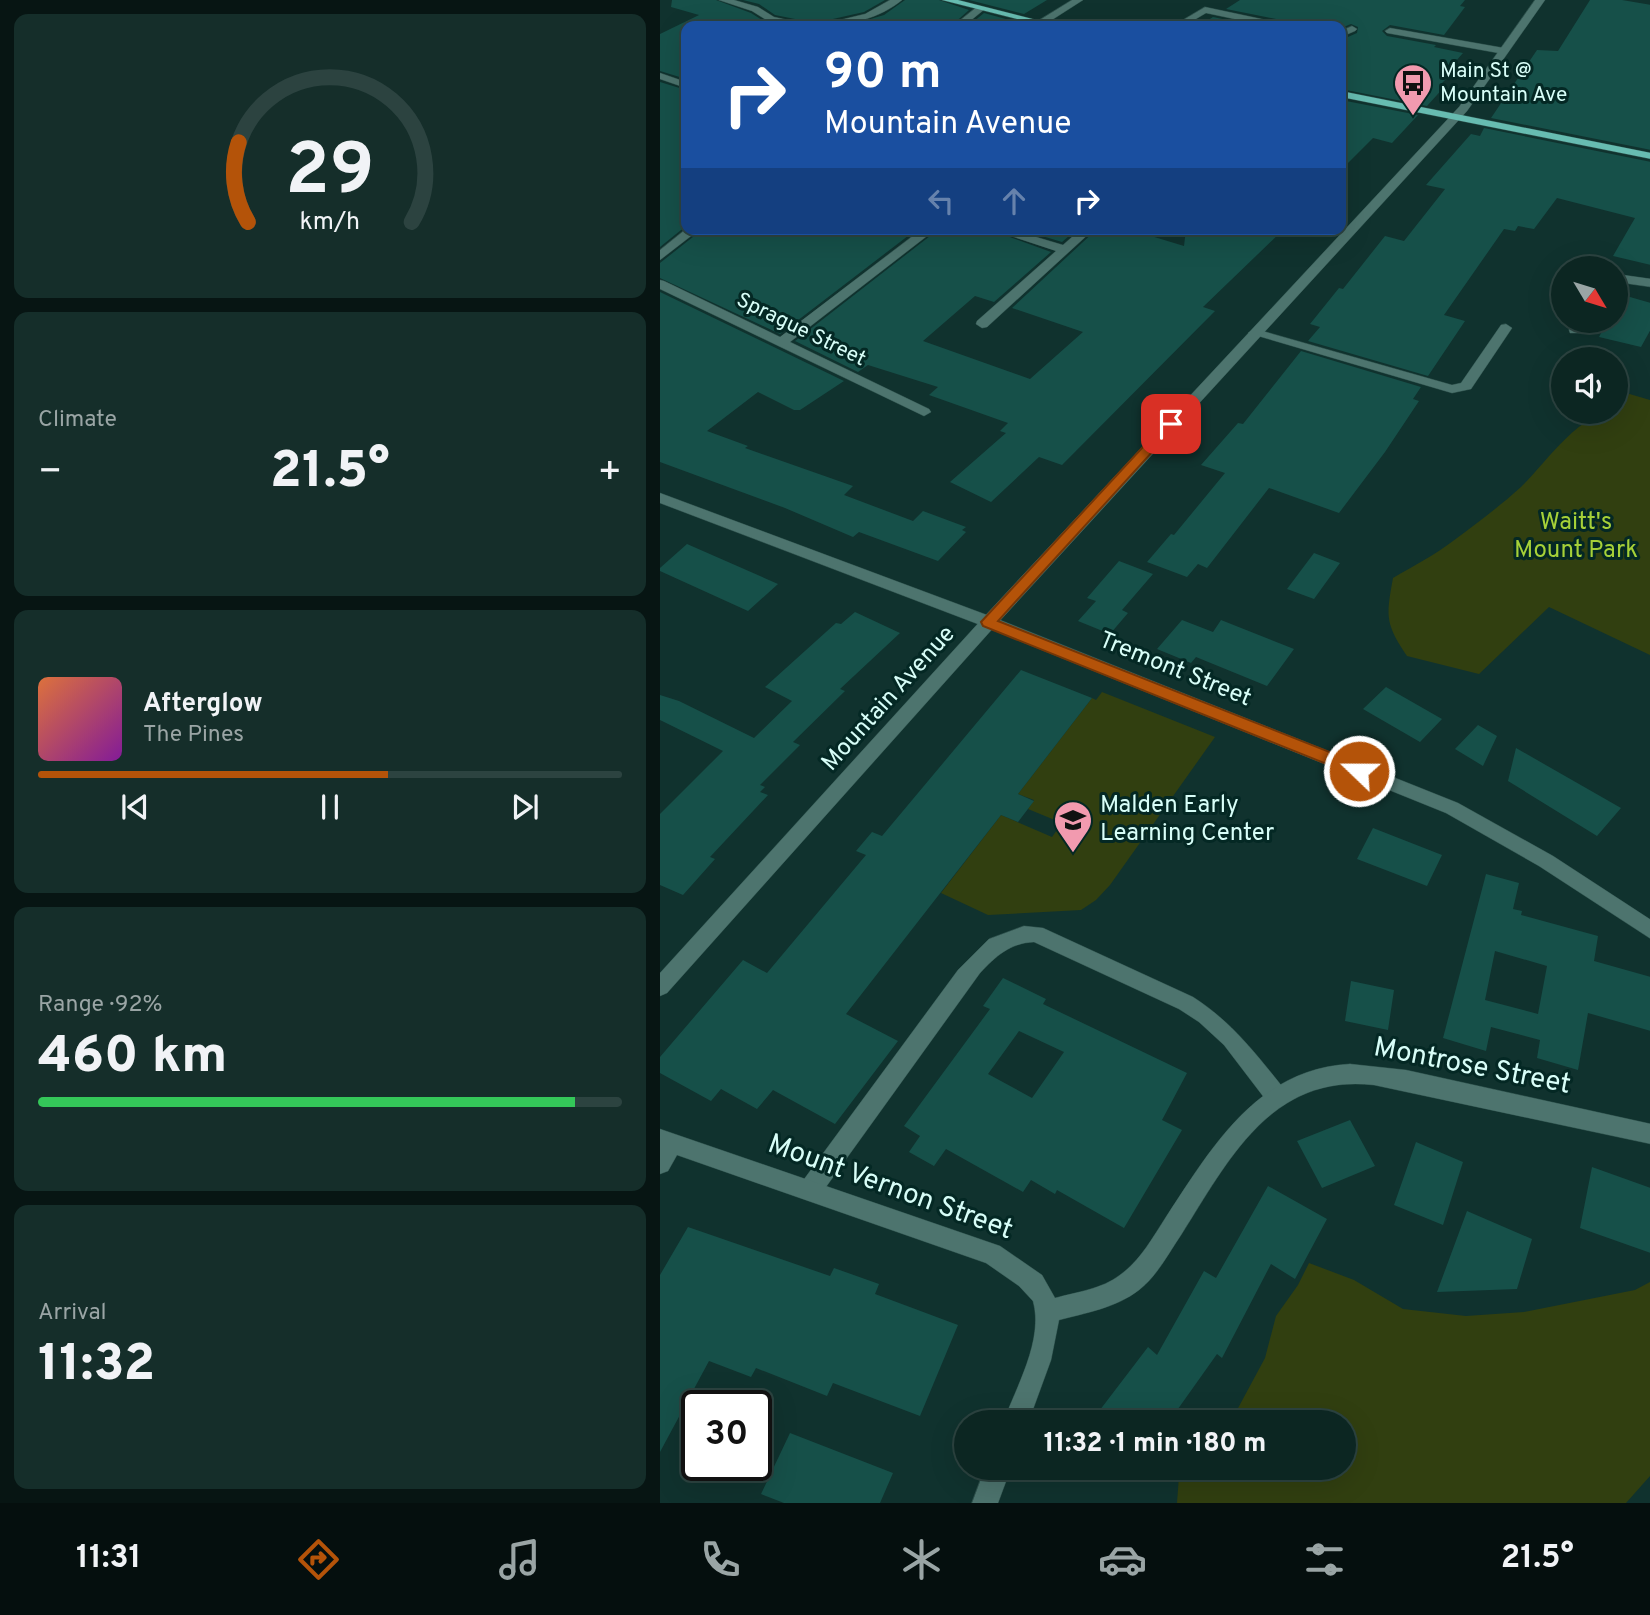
<!DOCTYPE html>
<html lang="en">
<head>
<meta charset="utf-8">
<style>
	:root { --surface:#0c2622; --page:#152e2a; --text:#f1f3f6; --muted:#9aa5a5; --line:#2c4340; --accent:#b45309 }
	body { margin:0; font-family:Overpass,sans-serif; background:var(--page); color:var(--text); height:100vh; display:flex; flex-direction:column; font-size:26px; white-space:nowrap }
	* { box-sizing:border-box; margin:0 }
	p { font-size:23px; color:var(--muted) }
	.icon { flex:none; width:38px; height:38px; fill:none; stroke:currentColor; stroke-width:2; stroke-linecap:round; stroke-linejoin:round }
	.map { position:relative; flex:1; overflow:hidden }
	.details { display:flex; flex-direction:column; gap:14px; padding:14px; background:#071513; width:660px }
	.details>* { flex:none }
	.banner { position:absolute; left:21px; top:21px; width:665px; height:214px; border-radius:14px; box-shadow:0 7px 28px #0002,0 0 0 2px var(--line); background:#1a4fa0; color:#fff; overflow:hidden }
	.needle { width:46px; rotate:128deg }
	.fabs { position:absolute; left:891px; top:256px; display:grid; gap:14px }
	.fabs a { display:grid; place-items:center; width:77px; height:77px; border-radius:50%; background:var(--surface); box-shadow:0 7px 28px #0002,0 0 0 2px var(--line); font-size:35px }
	.speed { position:absolute; left:21px; top:1390px; display:flex; gap:14px; font-size:35px; font-weight:700; text-align:center }
	.speed>* { display:grid; place-content:center; width:91px; height:91px; border-radius:50%; background:var(--surface); box-shadow:0 7px 28px #0002,0 0 0 2px var(--line); line-height:1 }
	.speed .limit { border:4px solid #111; border-radius:10px; background:#fff; color:#111 }
	.pin { position:absolute; display:grid; place-items:center; width:60px; height:60px; color:#fff; margin:-30px; border-radius:14px; box-shadow:0 4px 10px #0006 }
	.me { position:absolute; width:77px; margin:-38px; rotate:292deg; stroke-linejoin:round; filter:drop-shadow(0 0 5px #0008) }
	.turn { display:flex; align-items:center; gap:24px; height:147px; padding:0 28px; font-size:32px }
	.turn .icon { width:91px; height:91px; stroke-width:2.5 }
	.turn b { display:block; font-size:49px; line-height:60px }
	.lanes { display:flex; align-items:center; height:66px; padding:0 28px; background:#0003; justify-content:center; gap:35px; direction:ltr }
	.lanes .off { opacity:.35 }
	.big { font-size:52px; font-weight:800; line-height:1.1 }
	.details .card { flex:1; display:flex; flex-direction:column; justify-content:center; gap:10px; min-width:0; padding:0 24px; border-radius:14px; background:var(--page) }
	.details .dial { align-items:center; gap:0 }
	.dial svg { height:182px; overflow:visible; fill:none; stroke:var(--line); stroke-width:7; stroke-linecap:round; text-anchor:middle }
	.dial text { fill:var(--text); stroke:none }
	.song { display:flex; align-items:center; gap:21px }
	.cover { width:84px; height:84px; border-radius:10px; background:linear-gradient(135deg,hsl(20 70% 55%),hsl(290 70% 35%)) }
	.played { height:7px; border-radius:4px; background:linear-gradient(90deg,var(--accent) 60%,var(--line) 60%) }
	.keys { display:flex; justify-content:space-around; direction:ltr }
	.heat { display:flex; justify-content:space-between; align-items:center; font-size:38px; direction:ltr }
	.charge { height:10px; border-radius:5px; background:linear-gradient(90deg,#34c759 92%,var(--line) 0) }
	.trip { position:absolute; left:294px; top:1410px; width:402px; height:70px; border-radius:35px; background:var(--surface); box-shadow:0 7px 28px #0002,0 0 0 2px var(--line); font-weight:800; line-height:70px; text-align:center }
	.dock { display:flex; height:112px; justify-content:space-around; align-items:center; background:#050f0e; color:var(--muted) }
	.dock .icon { width:49px; height:49px }
	.dock .current { color:var(--accent) }
	.dock b { font-size:32px; color:var(--text) }
	main { display:flex; flex:1; min-height:0 }
	.map>svg:first-child { display:block }
	.green { fill:#313f10 }
	.building { fill:#165049; fill-rule:evenodd }
	.lines { fill:none; stroke-linecap:round; stroke-linejoin:round }
	.service-casing { stroke:#2c4f4a; stroke-width:1 }
	.minor-casing { stroke:#2c4f4a; stroke-width:1 }
	.tertiary-casing { stroke:#2c4f4a; stroke-width:1 }
	.primary-casing { stroke:#2c4f4a; stroke-width:1 }
	.service { fill:#4d746e; fill-rule:evenodd }
	.minor { fill:#4d746e; fill-rule:evenodd }
	.tertiary { fill:#4d746e; fill-rule:evenodd }
	.primary { fill:#67bcb1; fill-rule:evenodd }
	.route { fill:#b45309; stroke:#753606; stroke-width:2 }
	.labels { text-anchor:middle; dominant-baseline:central; stroke-width:6; stroke-linejoin:round; paint-order:stroke }
	.far-poi-label { font-size:21px; fill:#d8fef8; stroke:#042824; text-anchor:start }
	.far-street-label { font-size:21px; fill:#d8fef8; stroke:#042824 }
	.park-label { font-size:24px; fill:#a6d138; stroke:#042824 }
	.street-label { font-size:24px; fill:#d8fef8; stroke:#042824 }
	.poi-label { font-size:24px; fill:#d8fef8; stroke:#042824; text-anchor:start }
	.near-street-label { font-size:28px; fill:#d8fef8; stroke:#042824 }
</style>
</head>
<body>
<main>
<section class="details">
<div class="card dial"><svg viewBox="0 0 100 80">
<path d="M14 69A42 42 0 1 1 86 69"/>
<path d="M14 69A42 42 0 0 1 10 34" stroke="#b45309"/>
<text x="50" y="56" font-size="32" font-weight="700">29</text>
<text x="50" y="72" font-size="11">km/h</text>
</svg></div>
<div class="card"><p>Climate</p>
<div class="heat"><a>−</a><b class="big">21.5°</b><a>+</a></div>
</div>
<div class="card">
<div class="song"><i class="cover"></i><div><b>Afterglow</b><p>The Pines</p></div></div>
<div class="played"></div>
<div class="keys"><svg class="icon" aria-label="previous" viewBox="0 0 24 24"><path d="M18 5L8 12l10 7zM5 5v14"/></svg><svg class="icon" aria-label="pause" viewBox="0 0 24 24"><path d="M8 5v14M16 5v14"/></svg><svg class="icon" aria-label="next" viewBox="0 0 24 24"><path d="M6 5l10 7-10 7zM19 5v14"/></svg></div>
</div>
<div class="card"><p>Range · 92%</p><b class="big">460 km</b><div class="charge"></div></div>
<div class="card"><p>Arrival</p><b class="big">11:32</b></div>
</section>
<div class="map">
<svg width="991" height="1503" viewBox="0 0 991 1503">
	<rect width="100%" height="100%" fill="#10322e"/>
	<path class="green" d="M956 390 990 400V655L889 607 819 674 747 656C725 623 726 617 733 578 753 566 775 555 793 541 816 524 840 506 861 487 885 464 920 411 956 411Z
		M442 692 555 737 450 885 436 900 421 910 328 915 281 893 341 815 392 837 402 823 368 809 374 800 358 794 432 698 436 700Z
		M649 1263 694 1280 743 1309 806 1316 864 1312 975 1290 990 1282V1476L966 1503H517L519 1476 529 1468H684V1423H570L605 1358 616 1316 638 1285Z"/>
	<path class="building" d="M12 0H56L91 13 107 23 122 26H26V79L0 71V34L39 15 11 7Z
		M83 0H225L204 12 155 23 115 15 99 4Z
		M245 0H279L309 10 291 26H187L224 15Z
		M309 0H387L364 14Z
		M580 0H805L800 6 805 7 784 35 730 25 722 31 727 36 776 45 774 47 803 53 789 69 795 70 781 84 786 85 767 106 681 89V40L697 33 698 27 691 24 681 28 627 26 621 20 566 9Z
		M930 0H962L991 5V150L831 118 877 50 898 51Z
		M324 13 353 21 345 26H308Z
		M553 17 596 26H539Z
		M0 82 26 90V226L0 247Z
		M681 100 758 115 732 143 713 138 681 170Z
		M824 128 991 162V265L953 256 975 218 897 198 874 229 858 226 855 231 844 229 784 315 805 321 768 376 648 341 660 327 650 324 679 288 683 289 725 236 744 241 785 189 766 185 811 134 820 136Z
		M43 229H257L120 334 0 278V263Z
		M279 229H328L391 252 334 302 315 296 263 341 370 379 423 332 352 308 437 229H468L524 246 526 229H624L543 307 555 311 402 465 379 457 331 502 290 482 346 433 340 431 348 423 269 395 278 387 208 365 198 372 135 341Z
		M359 229H417L402 242Z
		M0 292 184 381 140 410H134L98 392 47 431 88 446 85 448 193 486 184 495 253 521 263 511 306 527 302 530 306 532 278 561 199 532 193 537 125 508 0 462Z
		M963 295 991 303V329L981 347 939 337 948 320H956V308Z
		M641 351 761 387 753 399 759 401 725 452 679 513 609 488 547 568 538 564 527 577 487 562 511 534 514 535 565 473 541 465 578 423 583 424Z
		M27 544 118 584 88 611 0 571V568Z
		M654 553 680 563 654 599 627 589Z
		M459 561 493 574 462 610 468 613 450 634 418 621 436 601 427 598Z
		M195 612 240 633 180 689 185 691 133 742 140 745 100 785 105 787 100 792 108 795 50 857 55 859 23 895 0 885V814L63 751 0 720V695L19 701 94 738 132 701 105 687 176 623 181 624Z
		M522 620 553 632 561 620 634 649 607 686 536 657 531 663 497 649Z
		M361 670 432 698 358 794 374 801 358 822 341 815 186 1014 238 1041 175 1124 113 1090 97 1109 61 1089 51 1101 0 1073V1057L83 960 107 973 206 855 196 851 212 832 222 836Z
		M726 687 782 719 760 742 703 709Z
		M818 725 837 736 823 766 795 749Z
		M856 748 961 808 937 836 848 781Z
		M713 828 782 855 767 886 697 859Z
		M826 874 859 883 853 909 862 911 861 915 938 936 934 961 991 977V1031L928 1013 918 1070 877 1058 880 1040 831 1027 826 1051 783 1038ZM835 951 887 966 878 1014 825 1000Z
		M343 978 386 999 383 1004 527 1073 502 1120 522 1130 464 1228 397 1190 395 1194 371 1180 363 1192 286 1149 274 1166 249 1152 260 1136 244 1126 330 1009 323 1006ZM359 1031 404 1052 372 1098 328 1074Z
		M691 981 734 990 728 1030 685 1021Z
		M690 1120 715 1166 662 1188 637 1141Z
		M756 1142 803 1162 783 1225 734 1205Z
		M932 1167 991 1188V1253L920 1228Z
		M608 1186 667 1219 635 1279 611 1264 562 1358 557 1354 508 1423H430L488 1347 497 1355 544 1271 556 1278Z
		M807 1211 872 1239 857 1289 777 1292Z
		M28 1227 170 1276 174 1268 219 1284 215 1294 298 1325 260 1416 173 1383 167 1396 96 1368 91 1377 49 1361 0 1452V1275Z
		M130 1433 233 1473 220 1503H124L101 1494Z"/>
	<g class="lines">
		<defs>
			<path id="service" d="M230 0H242C219 19 185 27 155 26L205 14Z
				M412 0H423L384 25H378V21Z
				M730 28 844 48 849 51 844 54 727 33 725 31Z
				M846 324 852 328 811 389 792 393 588 333 594 329 599 330 792 385 801 383 841 325Z
				M364 926 383 928 533 997C572 1022 596 1054 625 1090L628 1097 625 1104 617 1107 609 1104 564 1045 539 1022 519 1009 374 942C350 943 336 956 320 973L158 1198 150 1201 142 1198 139 1190 142 1182 298 970 329 939Z"/>
			<path id="minor" d="M59 0H74L98 7 114 17 155 26H136L108 21 92 11Z
				M318 6 326 8 304 26H293Z
				M545 7 620 23 625 26H608L546 13 524 26H513Z
				M692 26 697 29 695 31 681 37V31Z
				M0 73 26 82V88L0 79Z
				M26 229H40L0 260V250Z
				M262 229H276L130 342 269 409 271 412 264 416 0 289V280L4 281 120 337Z
				M330 229H349L403 245 421 229H434L327 327 322 328 316 324 317 321 396 251Z
				M956 274 991 279V287L956 282Z
				M912 320H924L920 333H910L909 330Z
				M0 493 335 618 798 803 893 856 991 920V939L879 866 786 813 323 626 0 503Z
				M690 1064 746 1070 991 1124V1144L714 1085C611 1073 568 1161 521 1235 508 1254 497 1276 479 1290 456 1308 425 1313 399 1320L391 1360 368 1423H343C356 1387 384 1340 373 1301L359 1286 326 1263 17 1155 8 1171 0 1174V1129L340 1246 382 1275 395 1298C417 1292 442 1289 460 1275 480 1261 493 1237 506 1217 552 1147 597 1069 690 1064Z
				M325 1468H351L338 1503H312Z"/>
			<path id="tertiary" d="M875 0H885L807 111 335 626 7 993 0 996V973L323 618 799 107Z"/>
			<path id="primary" d="M282 0H298L400 26H384Z
				M681 91 991 153V159L681 97Z"/>
		</defs>
		<use href="#service" class="service-casing"/>
		<use href="#minor" class="minor-casing"/>
		<use href="#tertiary" class="tertiary-casing"/>
		<use href="#primary" class="primary-casing"/>
		<use href="#service" class="service"/>
		<use href="#minor" class="minor"/>
		<use href="#tertiary" class="tertiary"/>
		<use href="#primary" class="primary"/>
	</g>
	<path class="route" d="M511 421 515 422V427L338 621 705 766 707 771 705 775H694L323 626 321 622 506 422Z"/>
	<defs>
		<symbol id="bus-pin" viewBox="-11 -11 22 30"><path d="M0 17L-7.5 6A9.5 9.5 0 1 1 7.5 6Z" fill="#f29aaf" stroke="#042824"/><path d="M-5-6H5V4H4V6H2V4H-2V6H-4V4H-5ZM-3.5-4V0h7V-4ZM-3.5 1.2v1.5H-2V1.2ZM2 1.2v1.5H3.5V1.2Z" fill="#111"/></symbol>
		<symbol id="school-pin" viewBox="-11 -11 22 30"><path d="M0 17L-7.5 6A9.5 9.5 0 1 1 7.5 6Z" fill="#f29aaf" stroke="#042824"/><path d="M0-5L7-2L0 1L-7-2ZM-4 1L0 2.5L4 1V4Q0 6-4 4Z" fill="#111"/></symbol>
	</defs>
	<g fill-rule="evenodd">
		<use href="#bus-pin" x="731" y="61" width="44" height="60"/>
		<use href="#school-pin" x="391" y="798" width="44" height="60"/>
	</g>
	<g class="labels">
		<g class="far-poi-label">
			<text x="780" y="71">Main St @<tspan x="780" dy="24">Mountain Ave</tspan></text>
		</g>
		<g class="far-street-label">
			<text transform="translate(141 330) rotate(26)">Sprague Street</text>
		</g>
		<g class="park-label">
			<text x="916" y="523">Waitt's<tspan x="916" dy="28">Mount Park</tspan></text>
		</g>
		<g class="street-label">
			<text transform="translate(515 670) rotate(22)">Tremont Street</text>
			<text transform="translate(229 699) rotate(-48)">Mountain Avenue</text>
		</g>
		<g class="poi-label">
			<text x="440" y="806">Malden Early<tspan x="440" dy="28">Learning Center</tspan></text>
		</g>
		<g class="near-street-label">
			<text transform="translate(812 1067) rotate(11)">Montrose Street</text>
			<text transform="translate(230 1188) rotate(20)">Mount Vernon Street</text>
		</g>
	</g>
</svg>
<div class="fabs">
<a><svg class="needle" viewBox="-14 -14 28 28"><path d="M0-13l5 13h-10z" fill="#e53935"/><path d="M0 13l5-13h-10z" fill="#9aa5a5"/></svg></a>
<a><svg class="icon" aria-label="sound" viewBox="0 0 24 24"><path d="M4 9h4l5-4v14l-5-4H4zM17 9q2 3 0 6"/></svg></a>
</div>
<div class="speed"><div class="limit">30</div></div>
<div class="pin" style="left:511px;top:424px;background:#d93025"><svg class="icon" aria-label="arrive" viewBox="0 0 24 24"><path d="M6 21V4h12l-3 4 3 4H6"/></svg></div>
<svg class="me" style="left:699px;top:771px" viewBox="-20 -20 40 40"><circle r="17" fill="#b45309" stroke="#fff" stroke-width="3"/><path d="M0-11L8 9 0 5-8 9z" fill="#fff"/></svg>
<div class="trip">11:32 · 1 min · 180 m</div>
<div class="banner">
<div class="turn"><svg class="icon" aria-label="right" viewBox="0 0 24 24"><path d="M7 20v-9h11M14 6l5 5-5 5"/></svg><div><b>90 m</b>Mountain Avenue</div></div>
<div class="lanes"><svg class="icon off" aria-label="left" viewBox="0 0 24 24"><path d="M17 20v-9H6M10 6l-5 5 5 5"/></svg><svg class="icon off" aria-label="ahead" viewBox="0 0 24 24"><path d="M12 20V5M6 11l6-6 6 6"/></svg><svg class="icon" aria-label="right" viewBox="0 0 24 24"><path d="M7 20v-9h11M14 6l5 5-5 5"/></svg></div>
</div>
</div>
</main>
<nav class="dock">
<b>11:31</b>
<svg class="icon current" aria-label="directions" viewBox="0 0 24 24"><path d="M12 3l9 9-9 9-9-9zM9 14v-3h6M13 9l2 2-2 2"/></svg>
<svg class="icon" aria-label="music" viewBox="0 0 24 24"><path d="M9 18V5l10-2v13"/><circle cx="6" cy="18" r="3"/><circle cx="16" cy="16" r="3"/></svg>
<svg class="icon" aria-label="phone" viewBox="0 0 24 24"><path d="M5 4h4l2 5-3 2q2 4 5 5l2-3 5 2v4C11 20 4 13 5 4z"/></svg>
<svg class="icon" aria-label="climate" viewBox="0 0 24 24"><path d="M12 3v18M4 7l16 10M4 17L20 7"/></svg>
<svg class="icon" aria-label="car" viewBox="0 0 24 24"><path d="M5 17H2v-5l4-1 3-4h7l3 4 3 1v5h-3M9 17h6M6 11h13"/><circle cx="7" cy="17" r="2"/><circle cx="17" cy="17" r="2"/></svg>
<svg class="icon" aria-label="filters" viewBox="0 0 24 24"><path d="M4 7h16M4 17h16"/><circle cx="9" cy="7" r="2"/><circle cx="15" cy="17" r="2"/></svg>
<b>21.5°</b>
</nav>
</body>
</html>
